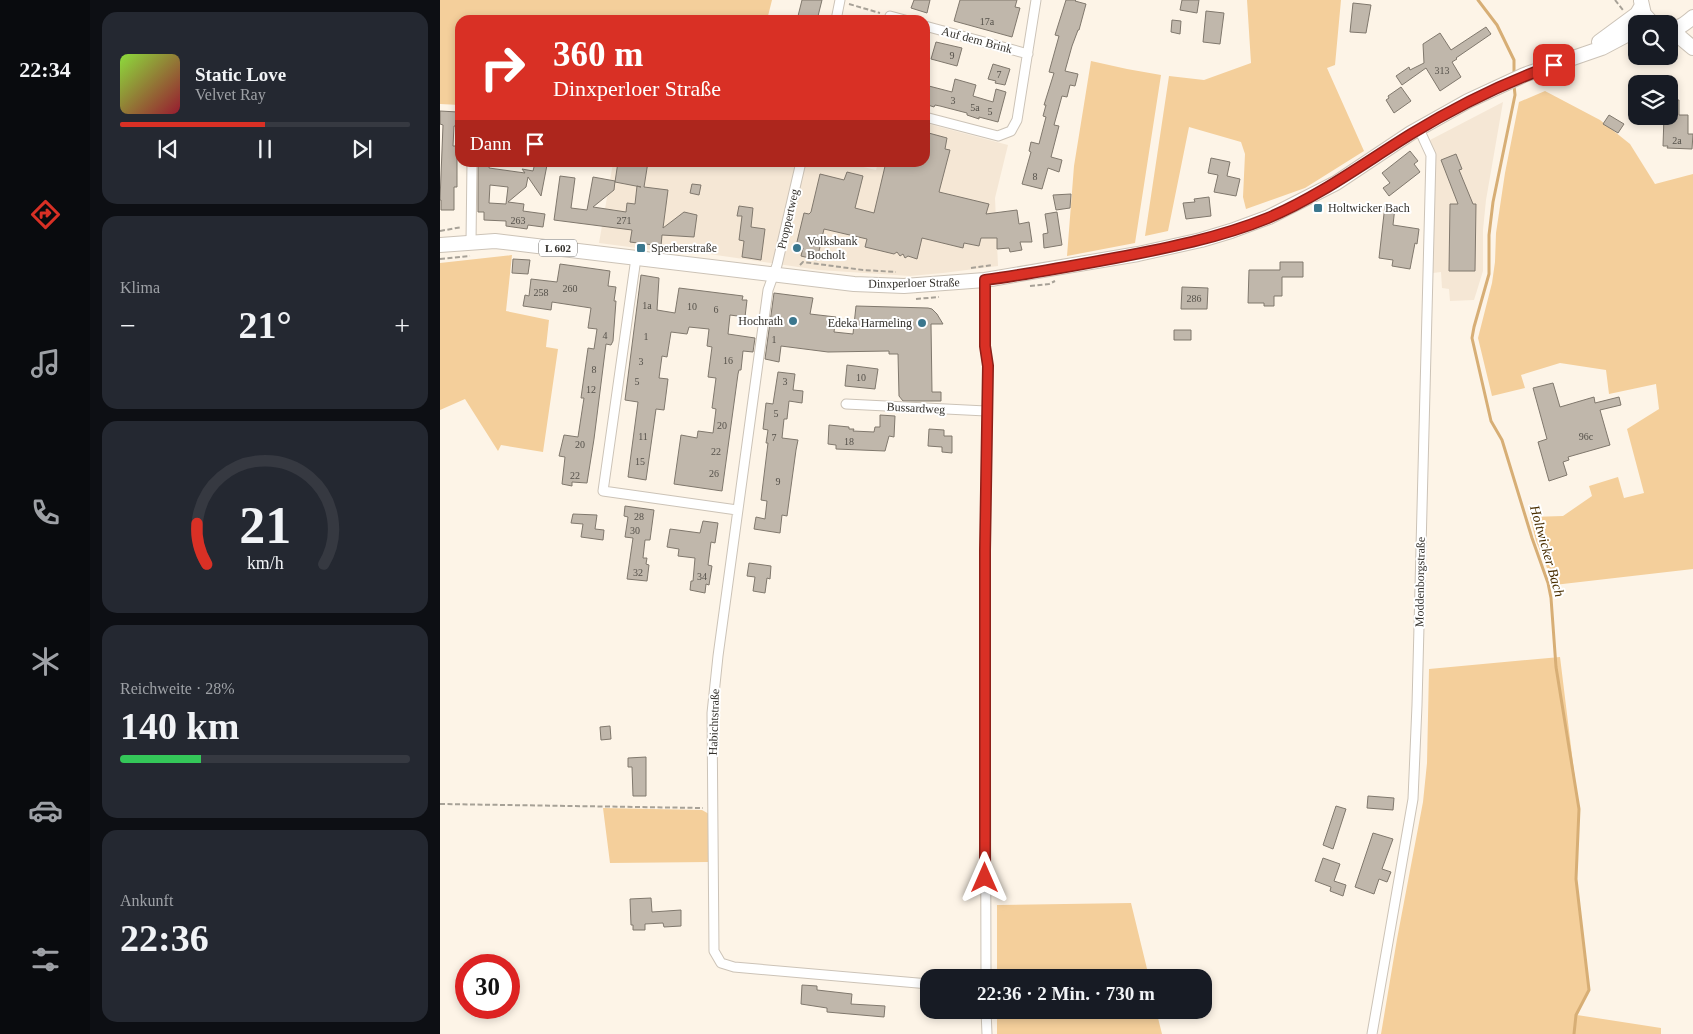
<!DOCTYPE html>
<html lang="de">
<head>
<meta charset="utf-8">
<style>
	:root { --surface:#171b24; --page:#242831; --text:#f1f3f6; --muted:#9ea1a6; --line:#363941; --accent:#d93025 }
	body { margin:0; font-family:Georgia,serif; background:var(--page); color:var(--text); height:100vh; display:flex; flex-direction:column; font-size:19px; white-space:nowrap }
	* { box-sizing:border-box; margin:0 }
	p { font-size:16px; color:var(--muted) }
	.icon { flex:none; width:28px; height:28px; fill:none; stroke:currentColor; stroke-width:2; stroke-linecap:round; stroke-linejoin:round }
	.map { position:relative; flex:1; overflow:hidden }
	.side { display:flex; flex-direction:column; gap:12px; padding:12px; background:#0d0f14; width:350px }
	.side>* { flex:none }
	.guide { position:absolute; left:15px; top:15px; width:475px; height:152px; border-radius:15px; box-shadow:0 2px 8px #0003; background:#d93025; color:#fff; overflow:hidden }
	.fabs { position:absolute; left:1188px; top:15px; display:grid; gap:10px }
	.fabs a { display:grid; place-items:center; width:50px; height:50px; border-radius:10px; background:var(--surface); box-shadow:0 2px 8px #0003; font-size:25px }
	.speed { position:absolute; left:15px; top:954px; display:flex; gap:10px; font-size:25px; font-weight:700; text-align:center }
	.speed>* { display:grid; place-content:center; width:65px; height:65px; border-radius:50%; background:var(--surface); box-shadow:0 2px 8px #0003; line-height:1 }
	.speed .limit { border:8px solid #d22; background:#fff; color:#111 }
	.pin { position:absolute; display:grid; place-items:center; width:42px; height:42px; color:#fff; margin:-21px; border-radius:10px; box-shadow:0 2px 8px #0006 }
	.me { position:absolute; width:55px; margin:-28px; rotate:0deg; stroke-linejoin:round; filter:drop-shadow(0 0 4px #0008) }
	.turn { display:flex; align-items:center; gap:18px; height:105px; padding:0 15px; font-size:22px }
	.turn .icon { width:65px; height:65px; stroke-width:2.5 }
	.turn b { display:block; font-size:35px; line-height:42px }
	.then { display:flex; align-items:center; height:48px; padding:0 15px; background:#0003; gap:10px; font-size:19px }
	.big { font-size:38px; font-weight:700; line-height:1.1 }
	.side .card { flex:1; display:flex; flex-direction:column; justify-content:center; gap:8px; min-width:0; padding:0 18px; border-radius:15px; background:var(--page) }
	.side .dial { align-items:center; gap:0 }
	.dial svg { height:130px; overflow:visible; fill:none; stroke:var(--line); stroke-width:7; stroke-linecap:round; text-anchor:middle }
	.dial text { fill:var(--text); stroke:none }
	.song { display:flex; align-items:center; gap:15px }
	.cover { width:60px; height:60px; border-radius:8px; background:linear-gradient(135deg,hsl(90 70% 55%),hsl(350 70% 35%)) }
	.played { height:5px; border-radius:2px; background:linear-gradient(90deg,var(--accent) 50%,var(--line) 50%) }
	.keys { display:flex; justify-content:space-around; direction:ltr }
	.heat { display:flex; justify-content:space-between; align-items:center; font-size:28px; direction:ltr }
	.charge { height:8px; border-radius:4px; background:linear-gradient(90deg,#34c759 28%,var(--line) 0) }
	.trip { position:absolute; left:480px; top:969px; width:292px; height:50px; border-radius:15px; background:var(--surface); box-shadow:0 2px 8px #0003; font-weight:700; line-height:50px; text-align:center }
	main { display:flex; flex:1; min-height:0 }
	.dock { display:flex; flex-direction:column; width:90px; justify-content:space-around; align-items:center; background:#090b0e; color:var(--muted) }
	.dock .icon { width:35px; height:35px }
	.dock .selected { color:var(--accent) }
	.dock b { font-size:22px; color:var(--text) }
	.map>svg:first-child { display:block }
	.built { fill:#f5e7d5 }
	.grass { fill:#f4cf9b }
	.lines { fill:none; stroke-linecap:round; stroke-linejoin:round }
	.stream { stroke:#d7ae75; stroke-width:3 }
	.building { fill:#c0b7ab; stroke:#80786d; fill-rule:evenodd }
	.minor-casing { stroke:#ccc3b7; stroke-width:11 }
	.primary-casing { stroke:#ccc3b7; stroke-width:16 }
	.path { stroke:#a7a197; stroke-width:2; stroke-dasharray:5 2.5; stroke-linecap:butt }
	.minor { stroke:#fff; stroke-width:9 }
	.primary { stroke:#fff; stroke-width:14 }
	.route-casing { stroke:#8d1f18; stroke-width:12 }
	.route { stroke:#d93025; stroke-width:9 }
	.poi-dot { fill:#3b778e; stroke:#fff; stroke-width:2 }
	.labels { text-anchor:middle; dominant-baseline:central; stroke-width:4; stroke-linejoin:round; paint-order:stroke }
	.number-label { font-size:10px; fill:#56524b }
	.shield { fill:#fff; stroke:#706e6b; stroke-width:1 }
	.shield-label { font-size:11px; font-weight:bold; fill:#33302b }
	.street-label { font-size:12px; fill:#33302b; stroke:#fff }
	.poi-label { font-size:12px; fill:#33302b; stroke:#fff; text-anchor:start }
	.water-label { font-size:14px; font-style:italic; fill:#492e00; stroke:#fff }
</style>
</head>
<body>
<main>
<nav class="dock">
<b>22:34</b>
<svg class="icon selected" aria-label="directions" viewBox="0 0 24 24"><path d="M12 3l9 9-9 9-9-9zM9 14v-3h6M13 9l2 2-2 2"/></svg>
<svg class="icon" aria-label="music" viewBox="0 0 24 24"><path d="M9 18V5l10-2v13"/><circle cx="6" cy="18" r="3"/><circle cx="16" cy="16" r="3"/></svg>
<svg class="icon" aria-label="phone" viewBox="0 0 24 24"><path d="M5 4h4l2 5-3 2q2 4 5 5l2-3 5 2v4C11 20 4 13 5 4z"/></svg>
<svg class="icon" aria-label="climate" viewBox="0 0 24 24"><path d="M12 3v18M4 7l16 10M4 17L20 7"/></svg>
<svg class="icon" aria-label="car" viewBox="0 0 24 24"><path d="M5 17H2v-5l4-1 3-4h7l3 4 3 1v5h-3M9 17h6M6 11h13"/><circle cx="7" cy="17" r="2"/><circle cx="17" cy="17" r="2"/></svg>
<svg class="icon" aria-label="filters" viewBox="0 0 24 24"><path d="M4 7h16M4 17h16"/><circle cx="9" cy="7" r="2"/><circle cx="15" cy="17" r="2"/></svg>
</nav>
<section class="side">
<div class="card">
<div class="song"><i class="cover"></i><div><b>Static Love</b><p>Velvet Ray</p></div></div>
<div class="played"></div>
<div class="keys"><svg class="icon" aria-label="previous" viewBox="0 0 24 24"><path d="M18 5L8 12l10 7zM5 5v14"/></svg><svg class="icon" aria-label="pause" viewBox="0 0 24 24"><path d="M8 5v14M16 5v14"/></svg><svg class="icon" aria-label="next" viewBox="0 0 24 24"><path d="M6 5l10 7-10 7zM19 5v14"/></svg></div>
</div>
<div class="card"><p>Klima</p>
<div class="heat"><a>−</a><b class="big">21°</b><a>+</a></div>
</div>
<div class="card dial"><svg viewBox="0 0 100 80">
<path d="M14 69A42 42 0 1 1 86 69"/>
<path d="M14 69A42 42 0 0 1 8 44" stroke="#d93025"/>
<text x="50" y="56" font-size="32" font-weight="700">21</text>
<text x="50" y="72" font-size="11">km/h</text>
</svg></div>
<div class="card"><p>Reichweite · 28%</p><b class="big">140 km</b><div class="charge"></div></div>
<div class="card"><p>Ankunft</p><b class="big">22:36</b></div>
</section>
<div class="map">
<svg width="1253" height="1034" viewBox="0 0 1253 1034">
	<rect width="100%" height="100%" fill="#fdf4e7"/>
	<path class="built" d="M1063 102 1046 200 1043 230V271L1034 300 1010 301 1009 289 1002 288 1001 272 993 273 995 154 990 140Z
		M485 123 568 145 555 198 558 266 503 273 470 276 379 270 269 254 228 252 159 243 173 163 402 162 436 170 438 163 485 162Z"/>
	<path class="grass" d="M0 0H332L327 20H20V105L0 104Z
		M807 0H901L895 65 887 68 924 151 865 188 806 209 803 197 805 154 801 142 749 127 728 231 705 236 729 76 764 80 811 63Z
		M651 61 687 69 721 75 695 243 627 256 634 166Z
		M1105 91 1160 120 1190 144 1215 184 1253 174V569L1114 585 1096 541 1090 517 1123 516 1152 496 1149 486 1178 477 1184 498 1204 493 1187 429 1219 409 1216 384 1169 394 1166 370 1120 363 1081 375 1085 388 1052 396 1038 338 1052 283 1055 262 1056 233 1065 173 1079 102Z
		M72 255 66 311 109 320 106 347 118 349 103 452 61 445 58 451 25 399 0 410V263Z
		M1120 657 1139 812 1136 879 1149 990 1137 1015 1221 1028V1034H941L957 939 983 802 987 763 989 669Z
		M163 808 262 810 269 814V862L170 863Z
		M691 903 709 977H557V905Z
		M557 1010H716L722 1034H557Z"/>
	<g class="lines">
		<path class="stream" d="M1038 0 1057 25 1074 60V76
			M1074 85 1075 95 1053 202 1049 235V274L1034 327 1032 338 1051 421 1062 440 1092 538 1108 583 1111 598 1116 667 1139 809 1136 879 1149 990 1136 1015 1134 1034"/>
	</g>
	<path class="building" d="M362 0H382L377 20H357Z
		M474 0H490L487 13 471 8Z
		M520 0H577L575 7 580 8 572 37 514 21Z
		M626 0H636L635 1 646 4 639 30H638L632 46 625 71 638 74 635 86 630 85 627 97 622 96 614 125 619 126 611 157 622 160 619 172 608 168 602 189 582 184 591 152 589 151 591 142 599 144 606 117 603 116 606 105H604L614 73 609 72 619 36 615 35Z
		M742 0H759L757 13 740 10Z
		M913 3 931 5 926 33 910 32Z
		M766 11 784 13 780 44 763 42Z
		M732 20 741 21 740 34 731 32Z
		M1046 27 1051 34 1016 58 1017 59 1012 62 1021 77 1000 91 986 68 962 85 956 76 969 67 970 70 984 63 983 44 1000 33 1011 50Z
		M496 42 522 48 517 66 491 59Z
		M553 64 570 69 565 85 555 83 556 81 548 79Z
		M515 79 536 85 533 96 553 102 556 89 566 92 558 122 539 117V119L527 115V113L500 106 495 105 494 107 485 104V85L512 92Z
		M961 87 971 101 954 113 946 100 949 98 948 96Z
		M1229 100H1239V115H1248V134H1253L1252 149 1227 148 1228 146H1223L1224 116H1229Z
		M0 111 18 112V126H14L13 146H17V187H14V210H1V200H0L3 125 0 124Z
		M1169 115 1184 124 1178 133 1163 124Z
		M485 132 507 138 505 149 510 150 499 192 549 204 546 214 577 210 579 224 589 222 592 242H580L582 250 570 252 569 248 557 249V238H541L539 246 524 243 523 248 482 238 477 259 468 256 465 258 463 254 460 256 457 252 454 254 425 247 427 239 384 229 377 260 361 256 363 248 356 246 364 213 369 214 371 212 380 174 404 180 407 172 423 176 415 208 434 213 446 162H485Z
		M970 151 978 161 974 164 980 172 949 196 943 188 950 183 942 173Z
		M1016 154 1022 169 1019 170 1033 204H1036L1035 271H1009L1010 204H1018L1001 160Z
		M771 158 790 162 787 176 800 179 796 196 774 192 778 175 768 173Z
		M38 162H50L49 168 85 173 82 169 93 171 95 163 107 165 101 196 88 177 86 187 68 202 84 204 83 211 105 214 103 227 88 225 87 229 66 226V221L44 220V212H38ZM50 185 68 187 66 204 49 203Z
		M178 162H208L204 187 228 190 223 228 244 212 257 215 254 237 222 235 221 246 190 242 192 230 114 220 120 176 135 178 131 208 147 210 153 177 175 181 174 190 153 207 186 212 187 203 195 204 197 186 201 187 175 182Z
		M252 184 261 185 259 195 250 193Z
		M631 194 630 208 616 210 613 195Z
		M769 197 771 216 746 219 743 203 755 202 754 199Z
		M945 205 955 207 953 225 979 229 977 244 975 243 970 269 952 266 953 260 939 258Z
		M299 206 313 208 311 227 325 229 321 260 302 257 304 241 299 240 302 216H297Z
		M617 212 622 245 604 248 603 234 608 233 605 214Z
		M73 259 90 260 88 274 72 273Z
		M840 262H863V277H842V296H834V306H824V303H808L809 270H840Z
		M120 264 170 271 168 286 176 287 174 301H176L173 341 171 345 166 344 154 439 147 483 132 482V486L122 484 125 457 119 456 124 435 138 437 144 398H141L148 348 154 349 157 329 148 328 151 308 112 302 111 310 83 306 85 295 89 296 91 279 117 282Z
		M201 275 219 278 217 310 235 313 239 288 303 296 302 300H307L305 317 290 315 288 334 315 338 313 352 303 351 301 370H299L298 374 282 491 234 484 241 435 257 438 258 431 273 433 276 409 272 408 276 378 268 377 272 347 267 346 269 329 249 327 247 334 231 332 227 357 222 356 219 378 228 379 224 410 216 409 206 480 188 477 198 402 185 400Z
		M742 287 768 288 767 309H741Z
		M334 293 373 298 370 314 396 317 394 332 413 334 416 306 488 308 492 309 497 314 503 324H491L492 392H501V401H463L459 396 458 354H449V351L388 352 341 346 339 362 325 359Z
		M734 330H751V340H734Z
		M407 365 438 369 435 389 405 386Z
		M338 372 355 374 353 390 363 391 362 403 349 401 347 419H344L342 438 358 440 356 450 347 516 342 515 340 533 314 529 316 517 325 519 327 501 321 500 328 443H326L328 430 323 429 326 403 333 404Z
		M1113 383 1120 407 1154 397 1155 403 1179 397 1181 405 1160 410 1170 445 1128 457 1129 460 1123 462 1127 475 1109 481 1098 442 1107 439 1093 388Z
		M440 415 455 416 454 437 449 436 445 451 396 449V445L388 444 389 425 409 427V429H414L413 431 434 432 435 427H440Z
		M489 429 504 430V436H512V453L502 452V447L488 446Z
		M185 506 214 510 210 540H205L203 558H207L206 564 209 565 207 581 187 579 193 538 185 537 188 517 184 516Z
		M133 514 157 515 155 529 164 530 163 540 141 537 143 524 131 523Z
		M263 521 278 523 275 543 271 542 268 565 272 566 269 585 266 584 265 593 250 590 251 581H253L255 558 238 556 239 549 227 547 230 529 260 533Z
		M309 563 331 566 330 579 327 578 325 593 313 591 315 577 307 576Z
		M170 726 171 739 161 740 160 727Z
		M206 757V796H193L192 767H188V758Z
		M928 796 954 798 953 810 927 808Z
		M896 806 906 809 893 849 883 845Z
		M933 833 953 839 942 869 951 872 947 882 939 879 934 894 915 887Z
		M883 858 900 864 894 881 906 885 903 896 890 891 891 887 875 881Z
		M211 898 212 912 241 910V926L224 927 223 923 205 924V930H193V925H191L190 899Z
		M362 985 377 986V990L412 994 411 1004 445 1006 444 1017 387 1012V1008L361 1004Z"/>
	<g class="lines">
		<defs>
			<path id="minor" d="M450 16 465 20
				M396 20 400 0
				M485 26 588 54
				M485 117 558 136 571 131 577 120 596 0
				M361 162 337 265 328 290 278 656 272 713 274 951 281 963 294 967 489 984
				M31 242 32 162
				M196 258 163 491 297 510
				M545 280V346L548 366 545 551 546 978
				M406 404 546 411
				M546 1010 547 1034
				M932 1034 973 799 977 705 991 155 979 129"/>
			<path id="primary" d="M1201 1 1204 14 1213 24
				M1229 29C1239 29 1246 23 1253 17
				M1233 29 1241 38 1253 48
				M1159 42 1197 14 1201 7
				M0 245 55 241 414 284 464 286 545 280 698 254 761 240 791 231 829 217 896 183 971 133 1028 101 1084 75 1162 48 1196 30"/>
		</defs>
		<use href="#minor" class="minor-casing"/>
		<use href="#primary" class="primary-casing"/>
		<path class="path" d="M1175 0 1183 10
			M409 4 440 13
			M1229 47 1235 50
			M0 231 22 227
			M0 259 30 256
			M360 265 363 262 423 270 456 272
			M531 268 553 265
			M590 286 609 284 615 281
			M476 299 499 297
			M0 804 263 808"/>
		<use href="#minor" class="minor"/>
		<use href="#primary" class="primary"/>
	</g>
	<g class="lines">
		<defs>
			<path id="route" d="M545 878V551L548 366 545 346V280C589 274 632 266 675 258 727 248 779 238 828 218 880 196 924 163 971 134 1017 106 1063 83 1114 65"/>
		</defs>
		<use href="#route" class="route-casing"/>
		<use href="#route" class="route"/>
	</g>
	<g class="poi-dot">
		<rect x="873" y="203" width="10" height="10" rx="2.5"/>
		<rect x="196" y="243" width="10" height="10" rx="2.5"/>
		<circle cx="357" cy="248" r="5"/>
		<circle cx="353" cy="321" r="5"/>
		<circle cx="482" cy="323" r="5"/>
	</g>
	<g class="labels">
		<g class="number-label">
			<text x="547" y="21">17a</text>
			<text x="512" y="55">9</text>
			<text x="1002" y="70">313</text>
			<text x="559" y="74">7</text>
			<text x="513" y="100">3</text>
			<text x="535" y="107">5a</text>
			<text x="550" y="111">5</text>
			<text x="1237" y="140">2a</text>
			<text x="595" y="176">8</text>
			<text x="78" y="220">263</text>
			<text x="184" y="220">271</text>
			<text x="130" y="288">260</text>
			<text x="101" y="292">258</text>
			<text x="754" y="298">286</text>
			<text x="207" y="305">1a</text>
			<text x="252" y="306">10</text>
			<text x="276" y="309">6</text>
			<text x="165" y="335">4</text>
			<text x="206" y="336">1</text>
			<text x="334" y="339">1</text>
			<text x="288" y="360">16</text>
			<text x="201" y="361">3</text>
			<text x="154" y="369">8</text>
			<text x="421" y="377">10</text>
			<text x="197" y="381">5</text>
			<text x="345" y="381">3</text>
			<text x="151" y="389">12</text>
			<text x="336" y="413">5</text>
			<text x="282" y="425">20</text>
			<text x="203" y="436">11</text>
			<text x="1146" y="436">96c</text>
			<text x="334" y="437">7</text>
			<text x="409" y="441">18</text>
			<text x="140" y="444">20</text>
			<text x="276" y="451">22</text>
			<text x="200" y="461">15</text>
			<text x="274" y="473">26</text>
			<text x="135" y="475">22</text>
			<text x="338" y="481">9</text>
			<text x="199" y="516">28</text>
			<text x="195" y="530">30</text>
			<text x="198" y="572">32</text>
			<text x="262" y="576">34</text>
		</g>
		<rect class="shield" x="99" y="239.5" width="38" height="17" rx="4"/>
		<g class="shield-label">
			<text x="118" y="248">L 602</text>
		</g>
		<g class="street-label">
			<text transform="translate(537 40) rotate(15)">Auf dem Brink</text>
			<text transform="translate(348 219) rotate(-77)">Proppertweg</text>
			<text transform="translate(474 283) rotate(-1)">Dinxperloer Straße</text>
			<text transform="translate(476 408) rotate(3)">Bussardweg</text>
			<text transform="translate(980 582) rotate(-89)">Moddenborgstraße</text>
			<text transform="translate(274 722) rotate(-88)">Habichtstraße</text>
		</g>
		<g class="poi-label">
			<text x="888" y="208">Holtwicker Bach</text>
			<text x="367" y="241">Volksbank<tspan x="367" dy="14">Bocholt</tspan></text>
			<text x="211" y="248">Sperberstraße</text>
			<text x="343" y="321" text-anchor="end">Hochrath</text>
			<text x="472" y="323" text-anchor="end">Edeka Harmeling</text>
		</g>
		<g class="water-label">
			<text transform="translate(1107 551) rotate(74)">Holtwicker Bach</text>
		</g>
	</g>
</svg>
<div class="fabs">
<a><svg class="icon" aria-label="search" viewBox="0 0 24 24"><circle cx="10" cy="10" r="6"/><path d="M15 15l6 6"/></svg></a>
<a><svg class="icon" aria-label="layers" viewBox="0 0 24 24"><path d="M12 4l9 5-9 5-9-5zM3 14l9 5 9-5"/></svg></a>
</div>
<div class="speed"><div class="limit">30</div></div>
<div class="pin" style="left:1114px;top:65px;background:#d93025"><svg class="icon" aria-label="arrive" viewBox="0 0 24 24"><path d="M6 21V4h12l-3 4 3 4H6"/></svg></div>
<svg class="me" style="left:545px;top:878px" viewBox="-20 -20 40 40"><path d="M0-17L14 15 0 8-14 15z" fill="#d93025" stroke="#fff" stroke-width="4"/></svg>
<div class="trip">22:36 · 2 Min. · 730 m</div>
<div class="guide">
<div class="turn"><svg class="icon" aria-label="right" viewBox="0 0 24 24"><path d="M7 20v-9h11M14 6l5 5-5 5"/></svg><div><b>360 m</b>Dinxperloer Straße</div></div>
<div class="then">Dann<svg class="icon" aria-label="arrive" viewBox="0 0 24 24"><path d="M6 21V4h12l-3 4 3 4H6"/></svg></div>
</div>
</div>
</main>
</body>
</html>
